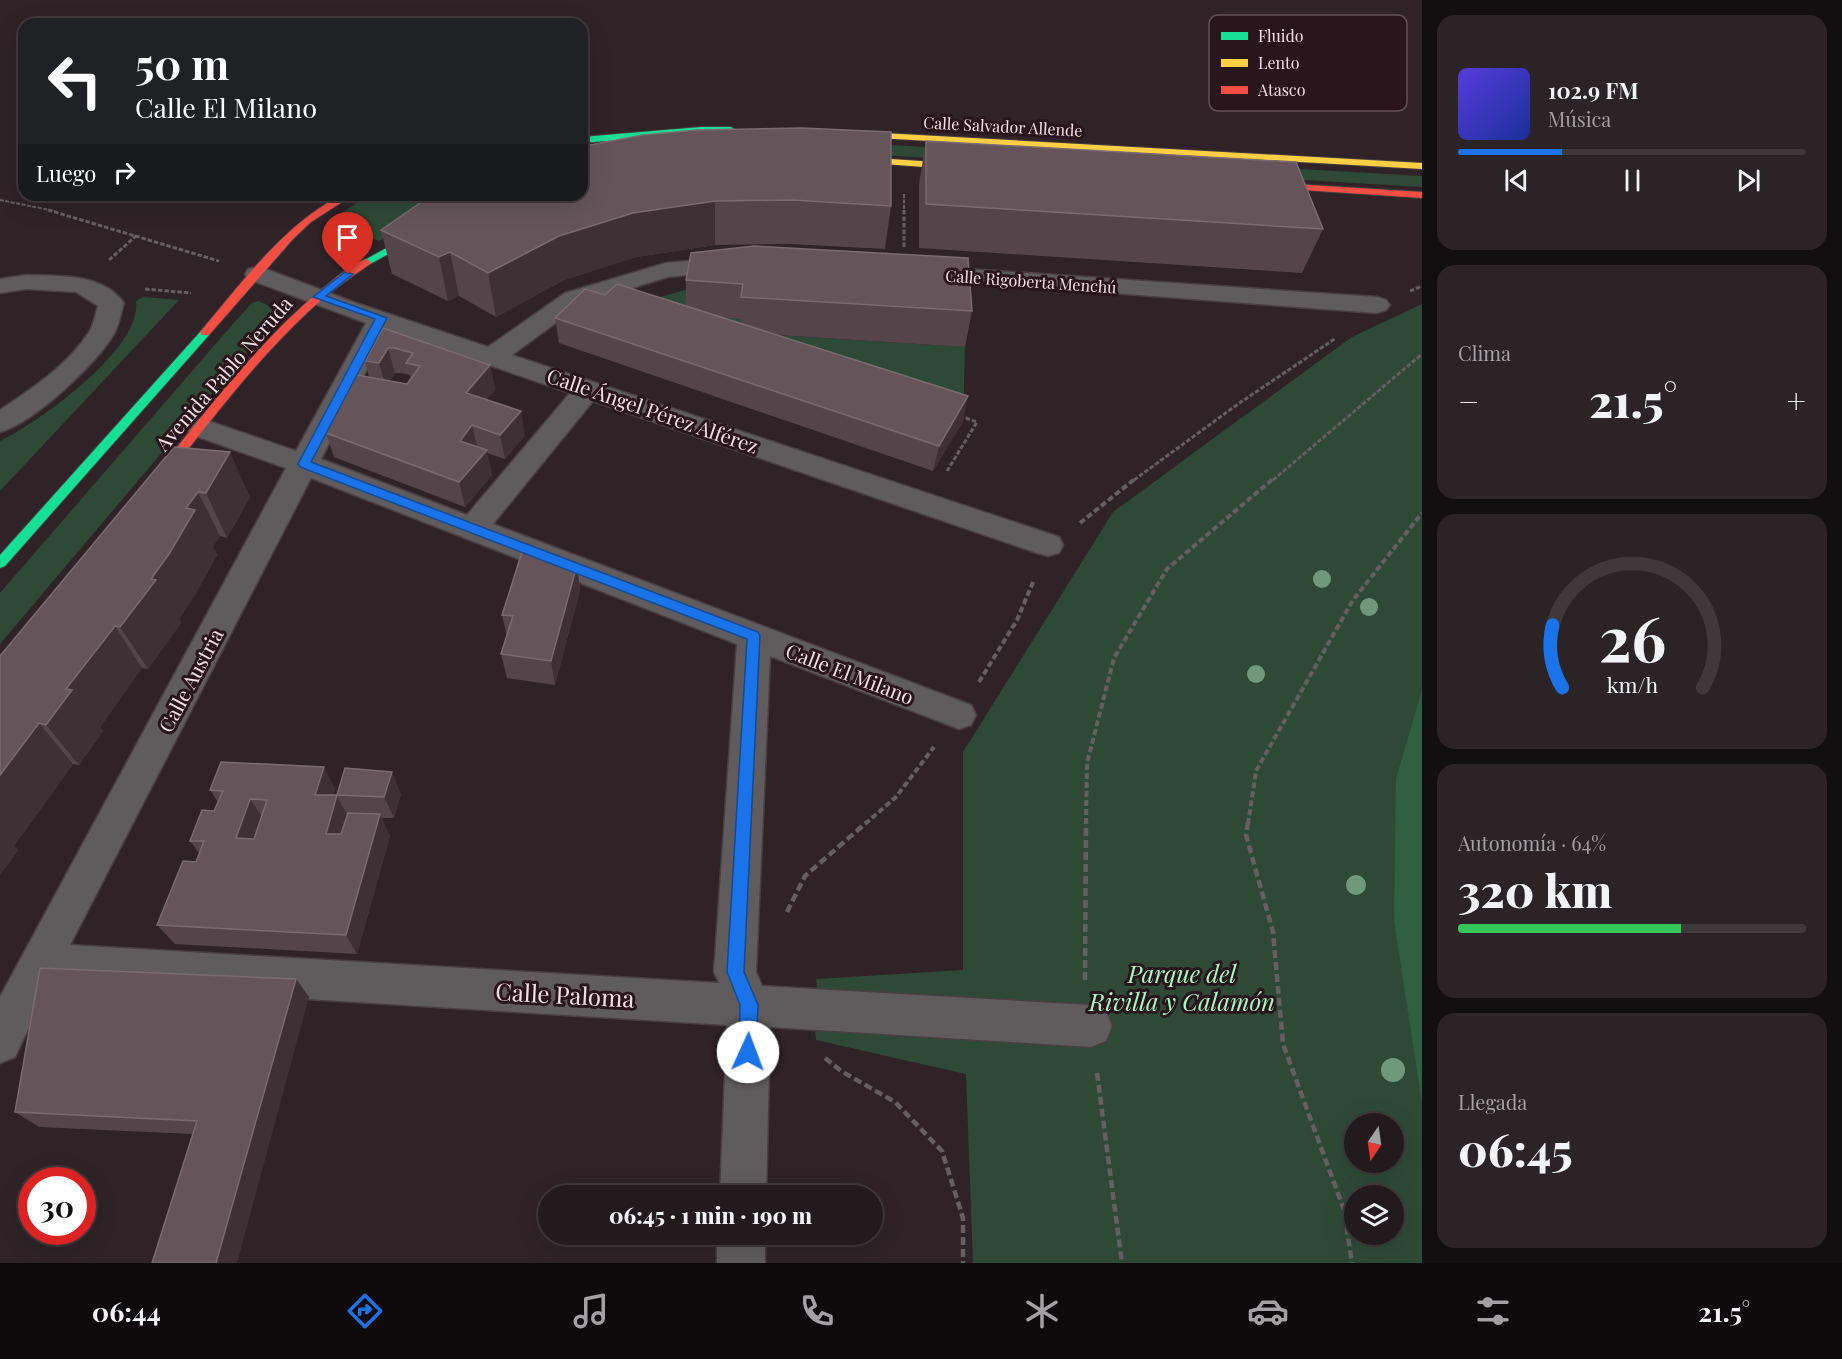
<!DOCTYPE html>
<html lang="es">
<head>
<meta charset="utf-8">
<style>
	:root { --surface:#231a1d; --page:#2b2326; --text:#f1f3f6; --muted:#a3a1a4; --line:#40383b; --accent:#1a73e8 }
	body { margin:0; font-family:"Playfair Display",serif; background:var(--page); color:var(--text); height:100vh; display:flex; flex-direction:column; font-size:22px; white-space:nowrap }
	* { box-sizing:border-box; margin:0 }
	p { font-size:20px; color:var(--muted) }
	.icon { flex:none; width:33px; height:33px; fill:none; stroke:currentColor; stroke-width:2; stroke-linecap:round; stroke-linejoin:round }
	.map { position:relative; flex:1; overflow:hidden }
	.details { display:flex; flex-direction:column; gap:15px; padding:15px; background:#130e10; width:420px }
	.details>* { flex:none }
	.guide { position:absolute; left:18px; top:18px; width:570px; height:183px; border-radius:18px; box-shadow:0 6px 24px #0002,0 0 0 2px var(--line); background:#202124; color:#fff; overflow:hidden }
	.needle { width:39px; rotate:193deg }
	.tools { position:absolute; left:1344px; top:1113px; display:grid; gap:12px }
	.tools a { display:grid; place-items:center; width:60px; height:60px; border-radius:50%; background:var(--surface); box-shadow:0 6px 24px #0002,0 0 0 2px var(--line); font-size:30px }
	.speed { position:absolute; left:18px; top:1167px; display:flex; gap:12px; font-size:30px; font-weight:700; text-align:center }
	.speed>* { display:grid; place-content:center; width:78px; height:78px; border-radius:50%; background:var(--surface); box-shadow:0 6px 24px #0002,0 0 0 2px var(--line); line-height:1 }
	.speed .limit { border:9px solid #d22; background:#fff; color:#111 }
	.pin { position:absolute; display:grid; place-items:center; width:51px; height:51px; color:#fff; margin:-62px -26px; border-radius:50% 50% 50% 0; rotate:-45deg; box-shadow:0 0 6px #0007 }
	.pin .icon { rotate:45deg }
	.me { position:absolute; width:66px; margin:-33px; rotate:2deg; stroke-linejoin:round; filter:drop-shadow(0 0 4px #0008) }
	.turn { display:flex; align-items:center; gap:21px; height:126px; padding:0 18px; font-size:27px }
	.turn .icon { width:78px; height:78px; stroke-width:2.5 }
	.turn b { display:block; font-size:42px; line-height:51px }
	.then { display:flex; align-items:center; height:57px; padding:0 18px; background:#0003; gap:12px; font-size:22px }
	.big { font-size:45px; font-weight:800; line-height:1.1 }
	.details .card { flex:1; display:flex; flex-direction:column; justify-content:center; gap:9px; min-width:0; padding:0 21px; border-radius:18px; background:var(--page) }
	.details .dial { align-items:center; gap:0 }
	.dial svg { height:156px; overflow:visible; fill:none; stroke:var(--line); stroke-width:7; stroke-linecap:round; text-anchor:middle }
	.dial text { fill:var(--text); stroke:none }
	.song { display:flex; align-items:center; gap:18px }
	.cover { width:72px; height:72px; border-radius:9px; background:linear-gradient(135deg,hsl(250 70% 55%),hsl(230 70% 35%)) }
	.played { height:6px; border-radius:3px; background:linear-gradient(90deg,var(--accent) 30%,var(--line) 30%) }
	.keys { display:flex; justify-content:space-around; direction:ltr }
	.heat { display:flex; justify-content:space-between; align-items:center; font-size:33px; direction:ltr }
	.charge { height:9px; border-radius:4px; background:linear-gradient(90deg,#34c759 64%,var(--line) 0) }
	.trip { position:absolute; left:538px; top:1185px; width:345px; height:60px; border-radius:30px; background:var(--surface); box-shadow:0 6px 24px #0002,0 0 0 2px var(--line); font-weight:800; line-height:60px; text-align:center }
	.tab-bar { display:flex; height:96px; justify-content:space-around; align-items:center; background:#0e0a0c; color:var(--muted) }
	.tab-bar .icon { width:42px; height:42px }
	.tab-bar .on { color:var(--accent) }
	.tab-bar b { font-size:27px; color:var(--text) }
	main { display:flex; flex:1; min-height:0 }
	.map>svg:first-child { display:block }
	.green { fill:#2e4a37; fill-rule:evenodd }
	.water { fill:#2e6041 }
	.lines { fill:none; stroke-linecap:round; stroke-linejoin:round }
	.street-casing { stroke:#493e42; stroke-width:3 }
	.fast-casing { stroke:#493e42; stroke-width:2 }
	.slow-casing { stroke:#493e42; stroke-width:2 }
	.jam-casing { stroke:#493e42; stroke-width:2 }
	.path-far3 { stroke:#655f62; stroke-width:2; stroke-dasharray:4 1.5; stroke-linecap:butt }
	.path-far2 { stroke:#655f62; stroke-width:3; stroke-dasharray:4.5 2; stroke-linecap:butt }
	.path-far1 { stroke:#655f62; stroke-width:4; stroke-dasharray:6 3; stroke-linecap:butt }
	.path { stroke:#655f62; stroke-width:4.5; stroke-dasharray:8 4; stroke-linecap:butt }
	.street { fill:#605b5d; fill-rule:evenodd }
	.fast { fill:#16e098; fill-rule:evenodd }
	.slow { fill:#ffcf43; fill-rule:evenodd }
	.jam { fill:#f24e42; fill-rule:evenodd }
	.tree { fill:#70997c }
	.wall { fill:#55454b; fill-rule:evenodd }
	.shaded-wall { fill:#3f3035 }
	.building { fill:#65555b; stroke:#7b6b70; stroke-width:1.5; fill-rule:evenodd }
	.route { fill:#1a73e8; stroke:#114b97; stroke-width:1.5 }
	.labels { text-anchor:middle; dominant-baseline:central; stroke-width:6; stroke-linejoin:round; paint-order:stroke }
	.far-street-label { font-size:16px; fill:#efe0e4; stroke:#29151c }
	.street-label { font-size:20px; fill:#efe0e4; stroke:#29151c }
	.near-park-label { font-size:24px; font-style:italic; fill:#a5f9c2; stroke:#29151c }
	.near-street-label { font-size:24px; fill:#efe0e4; stroke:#29151c }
	.key { fill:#29151c; stroke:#645258; stroke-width:1.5 }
	.key-label { font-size:16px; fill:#efe0e4 }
</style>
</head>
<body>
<main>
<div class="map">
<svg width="1422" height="1263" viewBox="0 0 1422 1263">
	<rect width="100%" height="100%" fill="#2f2327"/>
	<path class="green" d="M788 139 1422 176V187L793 150H582Z
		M374 195H479L429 215 379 241 329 221 355 204Z
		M692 288 687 316 742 319 741 333 965 347 963 421 619 309Z
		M143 297 179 300 0 491V441C39 422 143 348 136 301Z
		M259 301 269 306 274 312 272 322 0 644V593L232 325 252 303Z
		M1422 304V689L1396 778 1422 1103V1263H973L966 1074 816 1040C813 1020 820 1000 816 979L963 970V752L1113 512 1352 337ZM1354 1124H1394V1162H1354ZM1354 1196H1394V1234H1354Z"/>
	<path class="water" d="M1422 689V1103L1394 921 1396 778Z"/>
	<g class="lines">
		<defs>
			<path id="street" d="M732 257 741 259 744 264 741 269 668 277 583 303 512 355 1059 537 1063 545 1059 553 1048 556 1037 553 593 401 493 524 971 705 976 715 971 725 959 729 770 656 756 972 762 986 1091 1005 1106 1011 1112 1026 1106 1041 1091 1047 770 1027 766 1196H720L727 1025 50 983 15 1057 0 1063V997L286 468 190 434 186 427 190 420 200 418 296 451 366 323 248 279 245 274 248 269 257 267 266 269 356 303 488 347 565 293 666 263ZM387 330 570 393 467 515 321 459ZM311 478 737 644 714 972 719 983 70 945Z
				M924 266 1377 297 1386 300 1390 305 1386 310 1377 313 915 278 912 273 915 268Z
				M26 275C58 276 103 273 124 303 121 313 119 325 114 334 96 364 34 423 0 432V410C31 389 68 365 89 332 94 325 95 314 98 306L76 292 26 289 0 293V279Z
				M717 1234H765V1263H717Z"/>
			<path id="fast" d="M701 127H731L735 130 731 133H701L582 143V137Z
				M502 195H515L427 233 370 264 366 265 361 262 421 229Z
				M205 330 209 331V335L5 566 0 568V555L201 331Z"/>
			<path id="slow" d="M846 131 1422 163V169L843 136V132Z
				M846 156 965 164 969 167 965 170 843 161V157Z"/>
			<path id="jam" d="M1262 182 1422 192V198L1259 187 1257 185Z
				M341 195H353L311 222 293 239 209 335H201V331C243 281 283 226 341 195Z
				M366 259 371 262 370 264C348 279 327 294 308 312 252 364 207 426 159 486H151L149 483 151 480C204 414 255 345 321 290 334 280 350 264 366 259Z"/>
		</defs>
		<use href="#street" class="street-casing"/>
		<use href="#fast" class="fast-casing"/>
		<use href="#slow" class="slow-casing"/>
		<use href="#jam" class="jam-casing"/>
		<path class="path-far3" d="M904 194V211
			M0 200 55 211"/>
		<path class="path-far2" d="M48 210 219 261
			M904 210V247
			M109 260 137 235
			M145 289 191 293
			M1410 291 1422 286
			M947 471 977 422 960 416
			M1134 480 1238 404 1336 338
			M1273 480 1422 354"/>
		<path class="path-far1" d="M1080 523 1136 478
			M979 682 1017 620 1034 580
			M865 824 896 797 934 747
			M1086 824 1087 763 1114 658 1167 569 1274 478
			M1248 824 1256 771 1353 600 1422 513"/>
		<path class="path" d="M1248 822 1246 835 1273 932 1283 1044 1344 1210 1352 1263
			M787 912 805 876 867 822
			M1085 980 1086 822
			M825 1058 841 1071 895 1102 942 1151 963 1218V1263
			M1097 1073 1122 1263"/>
		<use href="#street" class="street"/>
		<use href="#fast" class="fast"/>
		<use href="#slow" class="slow"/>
		<use href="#jam" class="jam"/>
	</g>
	<g class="tree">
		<circle cx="1322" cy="579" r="9"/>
		<circle cx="1369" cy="607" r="9"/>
		<circle cx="1256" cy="674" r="9"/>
		<circle cx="1356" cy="885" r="10"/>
		<circle cx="1393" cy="1070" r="12"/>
	</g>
	<path class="wall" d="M926 141 1323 229 1302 273 919 248V184Z
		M582 147 891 206 885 249 790 244 715 245 636 257 564 280 496 317 459 296 448 301 392 274 381 230Z
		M691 253 972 311 965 347 776 335 963 421 933 471 559 343 555 318 605 295 686 306V280ZM722 318 741 319V324Z
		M383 328 490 365 495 390 487 399 525 435 505 459 487 453 492 475 465 507 334 457 326 433 369 377 365 361ZM395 373H401L410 375 411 379 407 384 390 381Z
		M174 447 250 497 227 538 220 536 213 546 217 555 193 598 179 619 181 623 148 669 142 668 100 727 103 731 79 765 73 764 14 846 18 850 0 875V656Z
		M577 565 580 590 555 685 507 678 501 654 507 636 502 615Z
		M335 789 333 795 401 794 394 818H381L390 836 357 954 175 944 157 925 196 862 199 853 190 841 214 811 218 802 210 790Z
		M296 979 309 997 193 1134 39 1127 15 1112Z"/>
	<path class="shaded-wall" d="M715 201V245L636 257 564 280 496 317 488 273 559 236 633 213Z
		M450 252 459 296 448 301 439 257Z
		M388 348 395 373 386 387 379 363Z
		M490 365 495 390 472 418 466 393Z
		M968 396 963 421 933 471 939 446Z
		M521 411 525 435 505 459 500 435Z
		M472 425 478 450 460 441Z
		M487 450 492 475 465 507 459 482Z
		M230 452 250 497 227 538 206 493Z
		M198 492 220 536 213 546 217 555 193 598 179 619 181 623 148 669 120 627 151 579 186 508Z
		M577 565 580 590 555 685 551 661Z
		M115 626 142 668 100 727 103 731 79 765 46 725 66 689Z
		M39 723 73 764 14 846 18 850 0 875V775Z
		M324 767 335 789 326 817 315 795Z
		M392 772 401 794 394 818 384 797Z
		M337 795 348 817 337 855 326 834Z
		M250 799 264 820 251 859 236 838Z
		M380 814 390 836 357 954 346 935Z
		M296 979 309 997 237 1263H216Z"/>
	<path class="building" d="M802 128 891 132V206L793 200 715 201 633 213 559 236 488 273 450 252 439 257 381 230 426 199 435 195H582V147L590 145 643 135 697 130Z
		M926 141 1296 162 1323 229 926 204Z
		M754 246 968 258 972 311 741 297 743 284 686 280 691 253Z
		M617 284 968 396 939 446 555 318 585 289 605 295Z
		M383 328 490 365 466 393 521 411 500 435 472 425 460 441 487 450 459 482 326 433 357 375 407 384 420 366 406 363 413 353 394 348H388L379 363 365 361Z
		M174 447 230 452 206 493 198 492 186 508 195 510 169 554 151 579 156 580 120 627 115 626 66 689 72 690 46 725 39 723 0 775V656Z
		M524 546 577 565 551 661 501 654 513 616 502 615Z
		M221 762 324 767 315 795H337L345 768 392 772 384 797 337 795 326 834H341L348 813 380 814 346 935 157 925 183 861 196 862 204 841H190L202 810 214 811 223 791 210 790ZM250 799 267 800 254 839 236 838Z
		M40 968 296 979 216 1263H152L197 1121 15 1112Z"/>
	<path class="route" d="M345 272 353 274 326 296 387 318 311 462 758 632 760 636 744 972 758 1005 756 1052 754 1059 748 1061 741 1059 739 1052 740 1005 727 972 747 639 300 467 298 464 375 319 313 297Z"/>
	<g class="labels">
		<g class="far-street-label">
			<text transform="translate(1003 126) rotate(3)">Calle Salvador Allende</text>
			<text transform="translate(1031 281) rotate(4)">Calle Rigoberta Menchú</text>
		</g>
		<g class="street-label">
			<text transform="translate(223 373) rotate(-49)">Avenida Pablo Neruda</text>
			<text transform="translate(653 410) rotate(19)">Calle Ángel Pérez Alférez</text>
			<text transform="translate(850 673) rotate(21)">Calle El Milano</text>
			<text transform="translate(190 680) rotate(-62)">Calle Austria</text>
		</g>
		<g class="near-park-label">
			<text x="1182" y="973">Parque del<tspan x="1182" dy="28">Rivilla y Calamón</tspan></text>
		</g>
		<g class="near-street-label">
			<text transform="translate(565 994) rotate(3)">Calle Paloma</text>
		</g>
	</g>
	<rect x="1209" y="15" width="198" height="96" rx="9" class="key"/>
	<rect x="1221" y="32" width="27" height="8" fill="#16e098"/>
	<rect x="1221" y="59" width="27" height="8" fill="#ffcf43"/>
	<rect x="1221" y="86" width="27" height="8" fill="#f24e42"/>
	<g class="key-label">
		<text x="1258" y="42">Fluido</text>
		<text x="1258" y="69">Lento</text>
		<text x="1258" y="96">Atasco</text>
	</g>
</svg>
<div class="tools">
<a><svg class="needle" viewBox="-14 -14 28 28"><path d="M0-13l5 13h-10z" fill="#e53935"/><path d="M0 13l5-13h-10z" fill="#a3a1a4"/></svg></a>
<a><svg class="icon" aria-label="layers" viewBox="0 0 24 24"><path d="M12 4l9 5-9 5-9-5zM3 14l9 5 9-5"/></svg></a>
</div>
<div class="speed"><div class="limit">30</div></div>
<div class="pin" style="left:348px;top:274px;background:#d93025"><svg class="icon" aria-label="arrive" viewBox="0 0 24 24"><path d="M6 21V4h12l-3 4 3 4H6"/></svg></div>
<svg class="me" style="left:748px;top:1052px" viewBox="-20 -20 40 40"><circle r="19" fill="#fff"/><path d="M0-13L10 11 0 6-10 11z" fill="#1a73e8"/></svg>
<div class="trip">06:45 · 1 min · 190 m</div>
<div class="guide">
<div class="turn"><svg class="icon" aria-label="left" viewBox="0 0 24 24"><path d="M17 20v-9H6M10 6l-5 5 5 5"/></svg><div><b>50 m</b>Calle El Milano</div></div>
<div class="then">Luego<svg class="icon" aria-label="right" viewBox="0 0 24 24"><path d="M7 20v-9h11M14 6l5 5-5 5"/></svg></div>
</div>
</div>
<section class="details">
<div class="card">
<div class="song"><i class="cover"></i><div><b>102.9 FM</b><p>Música</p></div></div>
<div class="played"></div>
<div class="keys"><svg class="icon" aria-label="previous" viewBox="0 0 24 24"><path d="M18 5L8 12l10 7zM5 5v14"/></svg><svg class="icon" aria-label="pause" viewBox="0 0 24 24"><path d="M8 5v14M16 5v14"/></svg><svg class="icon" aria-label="next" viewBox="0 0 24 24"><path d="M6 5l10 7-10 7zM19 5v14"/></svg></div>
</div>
<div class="card"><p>Clima</p>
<div class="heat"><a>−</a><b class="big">21.5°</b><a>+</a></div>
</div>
<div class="card dial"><svg viewBox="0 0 100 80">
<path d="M14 69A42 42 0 1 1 86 69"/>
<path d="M14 69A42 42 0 0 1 9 37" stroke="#1a73e8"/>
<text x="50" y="56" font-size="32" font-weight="700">26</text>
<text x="50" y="72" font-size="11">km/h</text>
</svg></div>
<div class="card"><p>Autonomía · 64%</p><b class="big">320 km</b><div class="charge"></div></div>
<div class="card"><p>Llegada</p><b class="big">06:45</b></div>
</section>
</main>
<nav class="tab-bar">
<b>06:44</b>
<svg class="icon on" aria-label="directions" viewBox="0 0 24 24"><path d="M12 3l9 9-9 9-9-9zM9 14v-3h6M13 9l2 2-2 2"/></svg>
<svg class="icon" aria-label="music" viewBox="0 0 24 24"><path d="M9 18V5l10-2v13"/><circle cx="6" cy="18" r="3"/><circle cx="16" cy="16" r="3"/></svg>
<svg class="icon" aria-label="phone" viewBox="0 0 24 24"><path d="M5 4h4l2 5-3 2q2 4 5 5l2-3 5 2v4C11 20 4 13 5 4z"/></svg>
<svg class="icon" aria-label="climate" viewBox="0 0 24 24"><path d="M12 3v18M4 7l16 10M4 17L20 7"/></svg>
<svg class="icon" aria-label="car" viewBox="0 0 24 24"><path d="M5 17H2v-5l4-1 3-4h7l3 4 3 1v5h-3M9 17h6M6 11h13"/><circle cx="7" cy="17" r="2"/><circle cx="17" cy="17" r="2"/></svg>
<svg class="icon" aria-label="filters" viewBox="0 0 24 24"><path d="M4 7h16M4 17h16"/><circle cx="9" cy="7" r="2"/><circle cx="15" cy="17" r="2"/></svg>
<b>21.5°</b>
</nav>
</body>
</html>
